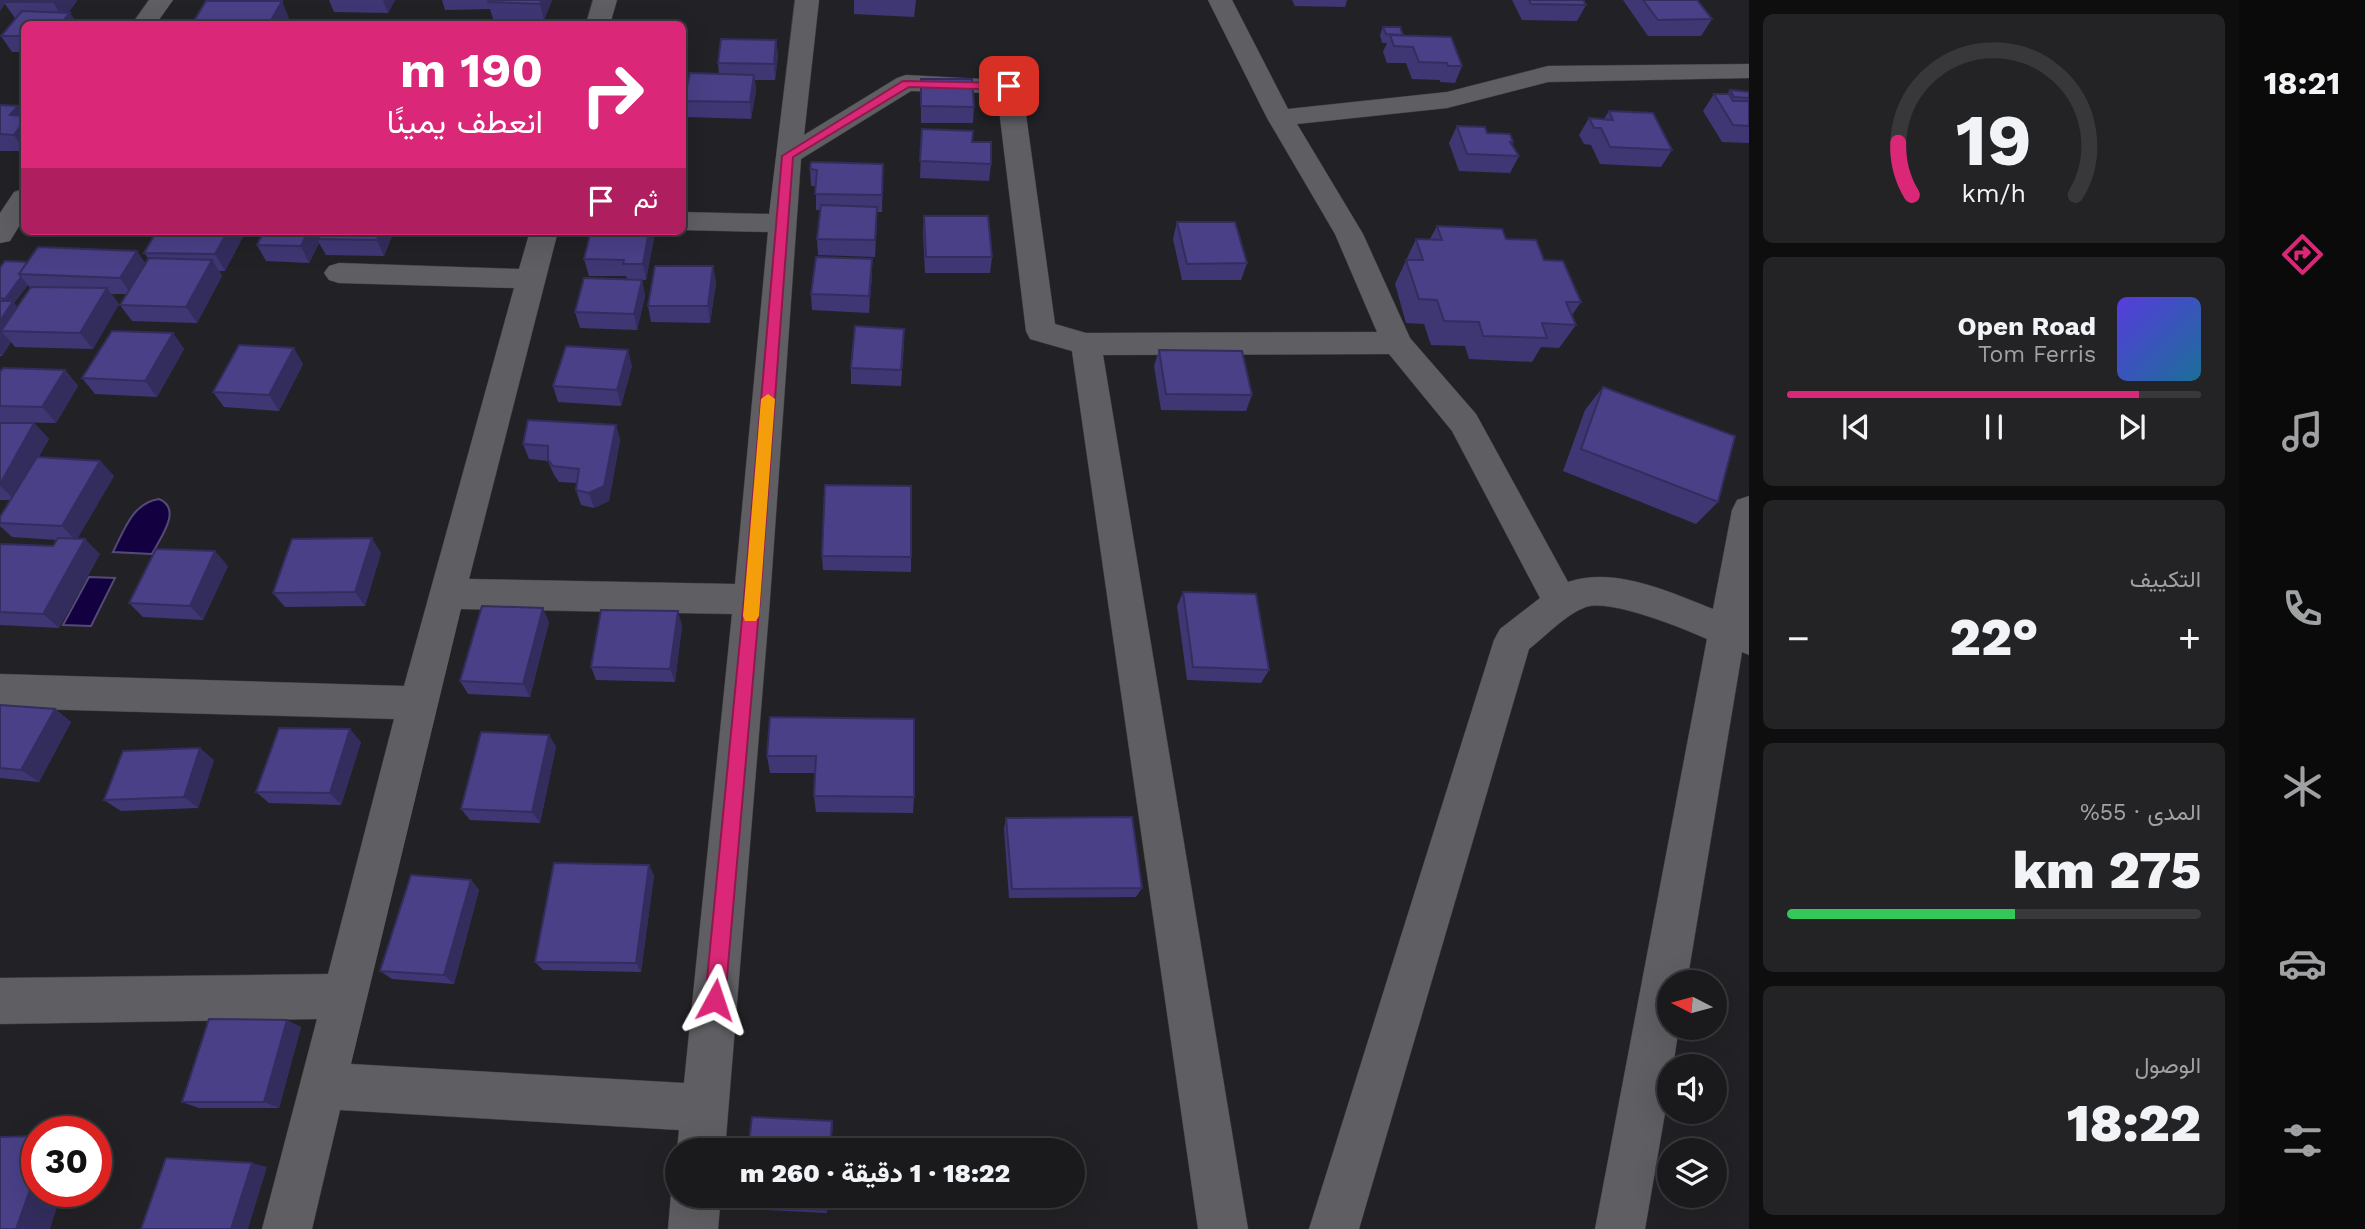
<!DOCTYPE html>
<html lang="ar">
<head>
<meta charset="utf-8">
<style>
	:root { --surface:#1a1a1c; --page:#232325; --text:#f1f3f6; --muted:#9fa1a3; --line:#38383b; --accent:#db2777 }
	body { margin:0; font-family:"Work Sans",Vazirmatn,sans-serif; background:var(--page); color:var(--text); direction:rtl; height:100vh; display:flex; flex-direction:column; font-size:26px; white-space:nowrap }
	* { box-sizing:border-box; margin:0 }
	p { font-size:23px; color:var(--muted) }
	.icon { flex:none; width:38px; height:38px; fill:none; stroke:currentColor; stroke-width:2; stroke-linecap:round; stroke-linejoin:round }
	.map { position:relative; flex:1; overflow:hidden; direction:ltr }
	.side { display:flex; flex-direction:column; gap:14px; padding:14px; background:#0e0e0f; width:490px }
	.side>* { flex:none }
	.hud { position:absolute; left:21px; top:21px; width:665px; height:214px; border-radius:10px; box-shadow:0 7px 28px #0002,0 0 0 2px var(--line); direction:rtl; background:#db2777; color:#fff; overflow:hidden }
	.needle { width:46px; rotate:276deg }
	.buttons { position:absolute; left:1657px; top:970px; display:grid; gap:14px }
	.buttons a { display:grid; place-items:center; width:70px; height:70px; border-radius:50%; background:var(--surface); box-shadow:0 7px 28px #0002,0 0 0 2px var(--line); font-size:35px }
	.speed { position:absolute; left:21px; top:1116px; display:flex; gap:14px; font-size:35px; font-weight:700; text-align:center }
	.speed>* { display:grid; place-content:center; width:91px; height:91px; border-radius:50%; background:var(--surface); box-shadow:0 7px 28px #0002,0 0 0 2px var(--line); line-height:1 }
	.speed .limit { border:10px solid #d22; background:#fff; color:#111 }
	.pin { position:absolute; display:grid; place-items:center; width:60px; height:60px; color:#fff; margin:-30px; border-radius:14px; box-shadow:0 4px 10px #0006 }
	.me { position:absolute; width:77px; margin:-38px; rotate:5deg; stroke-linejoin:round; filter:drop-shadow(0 0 5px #0008) }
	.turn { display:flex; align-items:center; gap:24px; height:147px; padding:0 28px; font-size:32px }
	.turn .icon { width:91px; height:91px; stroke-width:2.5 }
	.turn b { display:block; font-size:49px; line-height:60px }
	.then { display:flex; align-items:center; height:66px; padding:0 28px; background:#0003; gap:14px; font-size:26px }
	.big { font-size:52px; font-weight:800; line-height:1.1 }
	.side .widget { flex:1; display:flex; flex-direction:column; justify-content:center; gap:10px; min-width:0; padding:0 24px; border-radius:10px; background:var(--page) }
	.side .dial { align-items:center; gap:0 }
	.dial svg { height:182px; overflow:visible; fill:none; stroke:var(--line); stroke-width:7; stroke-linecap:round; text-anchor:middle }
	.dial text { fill:var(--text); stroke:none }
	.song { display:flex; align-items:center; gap:21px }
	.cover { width:84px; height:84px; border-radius:10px; background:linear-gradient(135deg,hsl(250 70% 55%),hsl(200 70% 35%)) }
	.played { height:7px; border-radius:4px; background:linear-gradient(90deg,var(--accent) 85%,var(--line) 85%) }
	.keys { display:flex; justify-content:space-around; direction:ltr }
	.heat { display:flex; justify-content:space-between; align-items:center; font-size:38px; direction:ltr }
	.charge { height:10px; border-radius:5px; background:linear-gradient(90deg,#34c759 55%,var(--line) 0) }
	.trip { position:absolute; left:665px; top:1138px; width:420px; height:70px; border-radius:35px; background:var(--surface); box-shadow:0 7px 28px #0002,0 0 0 2px var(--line); font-weight:800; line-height:70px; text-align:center; direction:rtl }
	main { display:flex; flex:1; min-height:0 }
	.menu { display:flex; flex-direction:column; width:126px; justify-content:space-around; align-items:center; background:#0a0a0b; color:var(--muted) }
	.menu .icon { width:49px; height:49px }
	.menu .active { color:var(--accent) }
	.menu b { font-size:32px; color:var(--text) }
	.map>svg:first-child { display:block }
	.water { fill:#130040; stroke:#564977; stroke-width:2 }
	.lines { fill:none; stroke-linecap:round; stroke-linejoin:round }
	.minor-casing { stroke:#3e3e42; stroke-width:1 }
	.minor { fill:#5e5e63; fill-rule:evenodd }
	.wall { fill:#3f3774; fill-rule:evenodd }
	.shaded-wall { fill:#332d5e }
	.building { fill:#494087; stroke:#332d5e; stroke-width:2 }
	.route { fill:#db2777; stroke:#8e194d; stroke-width:2 }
	.slow { fill:#f59e0b }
</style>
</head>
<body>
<main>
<nav class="menu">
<b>18:21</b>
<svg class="icon active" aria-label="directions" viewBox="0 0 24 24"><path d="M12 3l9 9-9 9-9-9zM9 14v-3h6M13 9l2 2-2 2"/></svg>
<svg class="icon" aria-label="music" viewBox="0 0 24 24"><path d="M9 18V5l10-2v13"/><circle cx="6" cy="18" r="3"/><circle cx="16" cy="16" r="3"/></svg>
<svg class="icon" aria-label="phone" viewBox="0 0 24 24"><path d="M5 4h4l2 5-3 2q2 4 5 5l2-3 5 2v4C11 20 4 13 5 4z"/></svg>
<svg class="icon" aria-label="climate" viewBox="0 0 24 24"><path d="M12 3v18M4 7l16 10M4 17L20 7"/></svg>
<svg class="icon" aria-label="car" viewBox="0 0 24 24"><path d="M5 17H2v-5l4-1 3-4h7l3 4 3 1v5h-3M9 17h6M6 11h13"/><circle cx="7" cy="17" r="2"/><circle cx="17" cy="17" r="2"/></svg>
<svg class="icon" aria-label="filters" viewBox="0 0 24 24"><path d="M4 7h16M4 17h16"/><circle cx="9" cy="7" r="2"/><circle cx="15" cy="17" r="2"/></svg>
</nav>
<section class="side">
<div class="widget dial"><svg viewBox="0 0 100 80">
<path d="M14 69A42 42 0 1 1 86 69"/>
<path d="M14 69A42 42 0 0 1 8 46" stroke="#db2777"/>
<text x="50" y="56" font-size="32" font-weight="700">19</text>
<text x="50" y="72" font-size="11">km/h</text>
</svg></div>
<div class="widget">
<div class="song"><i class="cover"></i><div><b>Open Road</b><p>Tom Ferris</p></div></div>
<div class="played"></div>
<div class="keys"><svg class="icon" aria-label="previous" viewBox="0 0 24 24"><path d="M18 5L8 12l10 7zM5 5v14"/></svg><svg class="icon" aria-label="pause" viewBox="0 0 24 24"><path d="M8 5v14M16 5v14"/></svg><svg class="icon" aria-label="next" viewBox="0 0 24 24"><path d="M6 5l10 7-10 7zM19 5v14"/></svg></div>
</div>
<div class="widget"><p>التكييف</p>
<div class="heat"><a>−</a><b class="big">22°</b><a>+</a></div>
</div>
<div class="widget"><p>المدى · 55%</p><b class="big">275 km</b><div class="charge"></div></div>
<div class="widget"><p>الوصول</p><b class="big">18:22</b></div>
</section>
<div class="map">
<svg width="1749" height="1229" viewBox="0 0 1749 1229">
	<rect width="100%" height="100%" fill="#222226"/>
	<path class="water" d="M159 499C183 509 160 538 152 554L113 552C124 531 132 503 159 499Z
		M89 577 115 578 91 626 63 625Z"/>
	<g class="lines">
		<defs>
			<path id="minor" d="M149 0H173L156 24H132Z
				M593 0H617L610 24H586Z
				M795 0H819L804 135 897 78 906 75 1018 81 1022 86 1055 324 1086 333 1377 332 1335 234 1267 118 1208 0H1232L1288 109 1447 92 1548 66 1749 64V78L1548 82 1447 108 1297 124 1363 234 1410 338 1476 414 1568 582C1614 566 1670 592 1713 609L1732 510 1737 500 1749 496V655L1742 652 1687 982H1670V1027H1679L1673 1066H1670V1084L1645 1229H1595L1707 639C1682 628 1611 599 1586 607 1566 614 1546 636 1529 649L1359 1229H1309L1494 640 1500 629 1540 598 1452 431 1389 354 1103 355 1248 1229H1198L1072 351 1030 339 1026 331 997 93 911 91 801 159 770 599 725 1150 677 1151 679 1130 340 1110 312 1229H262L317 1019 0 1024V978L328 974 394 719 0 708V674L404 686 514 288 339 283 329 280 324 273 329 266 339 263 519 269 530 231H558L469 579 735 584 768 232 682 230V212L769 214ZM461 609 732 614 684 1083 351 1064Z
				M24 189V218L10 241 0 243V213L14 192Z
				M677 1181V1195H721L718 1229H668L671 1195Z"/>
		</defs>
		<use href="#minor" class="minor-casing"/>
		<use href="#minor" class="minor"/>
	</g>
	<path class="wall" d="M0 0H76L77 1 68 13H70L77 24H24V52H12L1 36 16 18H15L5 4Z
		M329 0H395L388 13 334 12Z
		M442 0H552L544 20 493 19 490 9 445 10Z
		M854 0H916L914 17 854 14Z
		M1292 0H1347L1345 7 1295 6Z
		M1512 0H1583L1586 5 1577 21 1522 20Z
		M1623 0H1697L1712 19 1701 36H1648Z
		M1383 27 1462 66 1455 83 1440 82V80L1412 79 1406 63H1387L1383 52 1387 43H1382L1380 35Z
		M776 40 778 56 775 80H755L756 91 751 119 687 117 684 101 719 74 718 63Z
		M921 79 974 107 973 123H921Z
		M1730 90 1749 92V143L1722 142 1703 111 1714 94H1727Z
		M0 105 24 115V151H0Z
		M1609 111 1672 150 1661 167 1600 164 1591 145 1584 144 1579 135 1589 118 1604 119Z
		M1457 126 1487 133 1513 142 1512 145 1519 156 1510 173 1459 171 1449 143Z
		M922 129 991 164 989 181 920 178Z
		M883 164 882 212H877L875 257 818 255 817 239 820 210H816V186H811L810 169Z
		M924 216 992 257 990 273H925L923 233Z
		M1177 222 1247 263 1241 280H1182L1173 239Z
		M1437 226 1506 239 1544 260 1581 302 1572 315 1576 325 1559 348 1541 347 1532 362 1469 359 1465 346 1431 345 1424 324 1406 323 1395 284 1416 239H1430Z
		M246 231 225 271H219L222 276 197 323 132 321 120 305 127 294H111L119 304 93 349 15 347 11 342 2 356H0V268L27 262 145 263 148 258 144 253ZM28 285 30 288 17 307 14 303Z
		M264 231H394L384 256 326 255 319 243 309 263 266 261 257 245Z
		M654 238 646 280H642L645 296 637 330 580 328 575 312 627 279 626 276H589L584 259Z
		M872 259V275L869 313 812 310 811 294Z
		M713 266 716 283 710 323 651 322 648 306Z
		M173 333 184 349 157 397 95 394 82 378Z
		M904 345 901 386 851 384V368Z
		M1159 350 1252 395 1246 411 1161 410 1154 366Z
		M303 364 279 411 224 407 213 392Z
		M632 366 621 406 558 402 553 386Z
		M65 370 78 386 56 423 0 422V372Z
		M1603 387 1718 502 1696 524 1563 471 1585 410Z
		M0 423H34L49 439 38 457 100 461 114 476 77 539 100 554 59 628 0 625V544L53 546 57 540 12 537 0 526V517L10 500H0Z
		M616 425 620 440 609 501 594 508 581 505 576 490 577 483 559 482 554 475 548 461 529 459 523 444Z
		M381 553 365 606 285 607 273 593Z
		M822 556 911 557V572L823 570Z
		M228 566 203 620 143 617 129 603Z
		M1183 592 1269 670 1261 683 1187 680 1177 606Z
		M549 622 530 697 468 694 460 681Z
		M682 625 675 682 596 680 591 667Z
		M0 705 55 709 71 722 39 782 0 778Z
		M770 717 914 797 913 813 816 812 814 796 815 773H770L767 756Z
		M549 735 556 747 540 823 470 820 461 809Z
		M361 742 341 805 269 803 256 792Z
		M214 760 198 808 121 811 104 800Z
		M1006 818 1142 888 1136 897 1009 898 1004 829Z
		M654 875 641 972 543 970 535 962Z
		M471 880 479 890 454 984 392 979 380 971Z
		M301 1027 279 1108H199L182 1102Z
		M828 1195 827 1213 746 1209 743 1206Z"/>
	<path class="shaded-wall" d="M0 0H9L4 2 5 4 0 11Z
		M55 0H76L77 1 63 19 53 2Z
		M383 0H395L388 13Z
		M541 0H552L544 20 540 4Z
		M282 1 289 18 285 24H269Z
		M70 13 77 24H60Z
		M776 40 778 56 775 80 774 64Z
		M754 75 756 91 751 119 750 102Z
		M18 106 24 115V150L14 135 10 115Z
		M877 207V223L875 257V240Z
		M228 231H246L225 271 215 254Z
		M308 231H322L318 239 319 243 309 263 301 246Z
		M380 231H394L384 256 377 240Z
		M649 231H652L654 238 646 280 643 264Z
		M137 251 148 267 131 294 120 278Z
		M872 259V275L869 313V296Z
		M212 260 222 276 197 323 186 307Z
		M713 266 716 283 710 323 708 306Z
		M21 277 28 285 14 303 26 317 1 331 11 342 2 356 0 353V321L10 305 5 299Z
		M642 280 645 296 637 330 634 314Z
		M107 288 119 304 93 349 80 333Z
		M173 333 184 349 157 397 145 381Z
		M294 348 303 364 279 411 269 395Z
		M628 350 632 366 621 406 617 390Z
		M65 370 78 386 56 423 42 407Z
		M34 423 49 439 15 500 0 486V484Z
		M616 425 620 440 609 501 594 508 589 493Z
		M100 461 114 476 76 541 62 526Z
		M372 538 381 553 365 606 355 592Z
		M85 539 100 554 59 628 43 614Z
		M215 551 228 566 203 620 190 606Z
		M543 608 549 622 530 697 523 684Z
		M678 611 682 625 675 682 670 669Z
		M55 709 71 722 39 782 21 770Z
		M350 729 361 742 341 805 330 793Z
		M549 735 556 747 540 823 532 812Z
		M200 748 214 760 198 808 184 797Z
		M649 865 654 875 641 972 636 963Z
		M471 880 479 890 454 984 444 975Z
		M287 1020 301 1027 279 1108 264 1102Z
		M832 1121 833 1126 831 1150H830Z
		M252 1163 267 1167 248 1229H231Z
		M37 1170V1192H62L50 1229H16Z
		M827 1195H828L827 1213 826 1210Z"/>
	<path class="building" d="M5 0H55L53 2H4Z
		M489 0H541L540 4 488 2Z
		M1529 0H1583L1586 5 1531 4Z
		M1643 0H1697L1712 19 1658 20Z
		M206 1H282L269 24H192Z
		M22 11 70 13 60 24H24V36H1Z
		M1383 27H1400L1403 35 1386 34Z
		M1390 35 1451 37 1462 66H1448L1447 63 1419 62 1413 47 1394 46Z
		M721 39 776 40 774 64 718 63Z
		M690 73 754 75 750 102 684 101Z
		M921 79H972L974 107 921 106Z
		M1730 90 1749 92V99L1748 98 1734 97Z
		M1714 94H1729L1733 101H1749V126L1733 125Z
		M0 105 18 106 10 115 24 116V121L14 135 0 134Z
		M1609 111 1653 113 1672 150 1610 147 1601 128H1594L1589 118 1613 120Z
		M1457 126 1485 127 1487 133 1510 134 1513 142H1510L1519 156 1467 154Z
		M922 129 973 131 972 142H991V164L920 161Z
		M811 162 883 164 882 195 815 194 817 170 810 169Z
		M821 205 877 207 875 240 817 239Z
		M924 216H988L992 257H926Z
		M1177 222H1235L1247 263 1187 264Z
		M1437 226 1502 229 1506 239 1536 240 1544 260 1563 261 1581 302H1566L1576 325 1542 323 1547 338 1483 336 1479 322 1444 321 1437 300 1419 299 1406 260H1423L1416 239 1442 240Z
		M157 231H228L215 254 144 253Z
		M264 231H308L301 246 257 245Z
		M321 231H380L377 240 318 239Z
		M591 231H649L643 264H623L624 260 584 259Z
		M38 247 137 251 120 278 19 274Z
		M816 257 872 259 869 296 811 294Z
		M149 258 212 260 186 307 120 305Z
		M5 261 27 262 19 274 21 277 5 299 0 298V268Z
		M655 266H713L708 306H648Z
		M584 278 642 280 634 314 575 312Z
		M31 287 107 288 80 333 1 331Z
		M0 301H13L0 321Z
		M855 326 904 329 901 370 851 368Z
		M112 331 173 333 145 381 82 378Z
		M239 345 294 348 269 395 213 392Z
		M566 346 628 350 617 390 553 386Z
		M1159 350 1242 351 1252 395 1166 394Z
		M3 368 65 370 42 407 0 406V372Z
		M1603 387 1735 436 1718 502 1581 449Z
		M528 420 616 425 604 486 589 493 576 490 579 469 553 466 548 460V446L523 444Z
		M0 423H34L0 484Z
		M37 457 100 461 62 526 0 523V517Z
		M825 485 911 486V557L822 556Z
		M58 538 85 539 43 614 0 612V544L53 546Z
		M372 538 355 592 273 593 292 539Z
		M156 549 215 551 190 606 129 603Z
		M1183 592 1256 594 1269 670 1193 667Z
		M482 606 543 608 523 684 460 681Z
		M601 610 678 611 670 669 591 667Z
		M0 705 55 709 21 770 0 768Z
		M770 717 914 719V797L814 796 816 756H767Z
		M279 728 350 729 330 793 256 792Z
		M481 732 549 735 532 812 461 809Z
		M200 748 184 797 104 800 123 751Z
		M1132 817 1142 888 1012 889 1006 818Z
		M554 863 649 865 636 963 535 962Z
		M411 875 471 880 444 975 380 971Z
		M209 1019 287 1020 264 1102H182Z
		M752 1117 832 1121 830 1150H748Z
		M37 1136V1170L16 1229H0V1137Z
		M166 1158 252 1163 231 1229H141Z
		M744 1195H827L826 1210 743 1206Z"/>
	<path class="route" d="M903 81 1009 83 1014 86 1009 90 909 87 793 157 760 599 725 1000 722 1007 715 1010 708 1007 705 1000 744 599 782 156Z"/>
	<path class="slow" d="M768 394 775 399 759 616 756 621H745L743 616 761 399Z"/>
</svg>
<div class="buttons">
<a><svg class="needle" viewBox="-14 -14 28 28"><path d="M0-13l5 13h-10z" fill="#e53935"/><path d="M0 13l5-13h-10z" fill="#9fa1a3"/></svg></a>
<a><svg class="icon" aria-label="sound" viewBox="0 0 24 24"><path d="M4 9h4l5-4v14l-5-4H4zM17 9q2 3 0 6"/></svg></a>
<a><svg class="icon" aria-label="layers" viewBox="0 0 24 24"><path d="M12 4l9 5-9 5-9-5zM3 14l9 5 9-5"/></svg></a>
</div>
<div class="speed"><div class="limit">30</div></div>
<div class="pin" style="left:1009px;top:86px;background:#d93025"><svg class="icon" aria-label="arrive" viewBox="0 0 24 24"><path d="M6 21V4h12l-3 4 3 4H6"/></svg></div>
<svg class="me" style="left:715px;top:1000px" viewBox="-20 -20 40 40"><path d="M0-17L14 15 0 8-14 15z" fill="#db2777" stroke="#fff" stroke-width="4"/></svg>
<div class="trip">18:22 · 1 دقيقة · 260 m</div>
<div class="hud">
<div class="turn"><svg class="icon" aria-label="right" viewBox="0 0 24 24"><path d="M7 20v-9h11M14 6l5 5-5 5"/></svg><div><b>190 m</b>انعطف يمينًا</div></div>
<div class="then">ثم<svg class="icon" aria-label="arrive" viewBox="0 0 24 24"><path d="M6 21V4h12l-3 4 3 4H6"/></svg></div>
</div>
</div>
</main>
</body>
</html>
